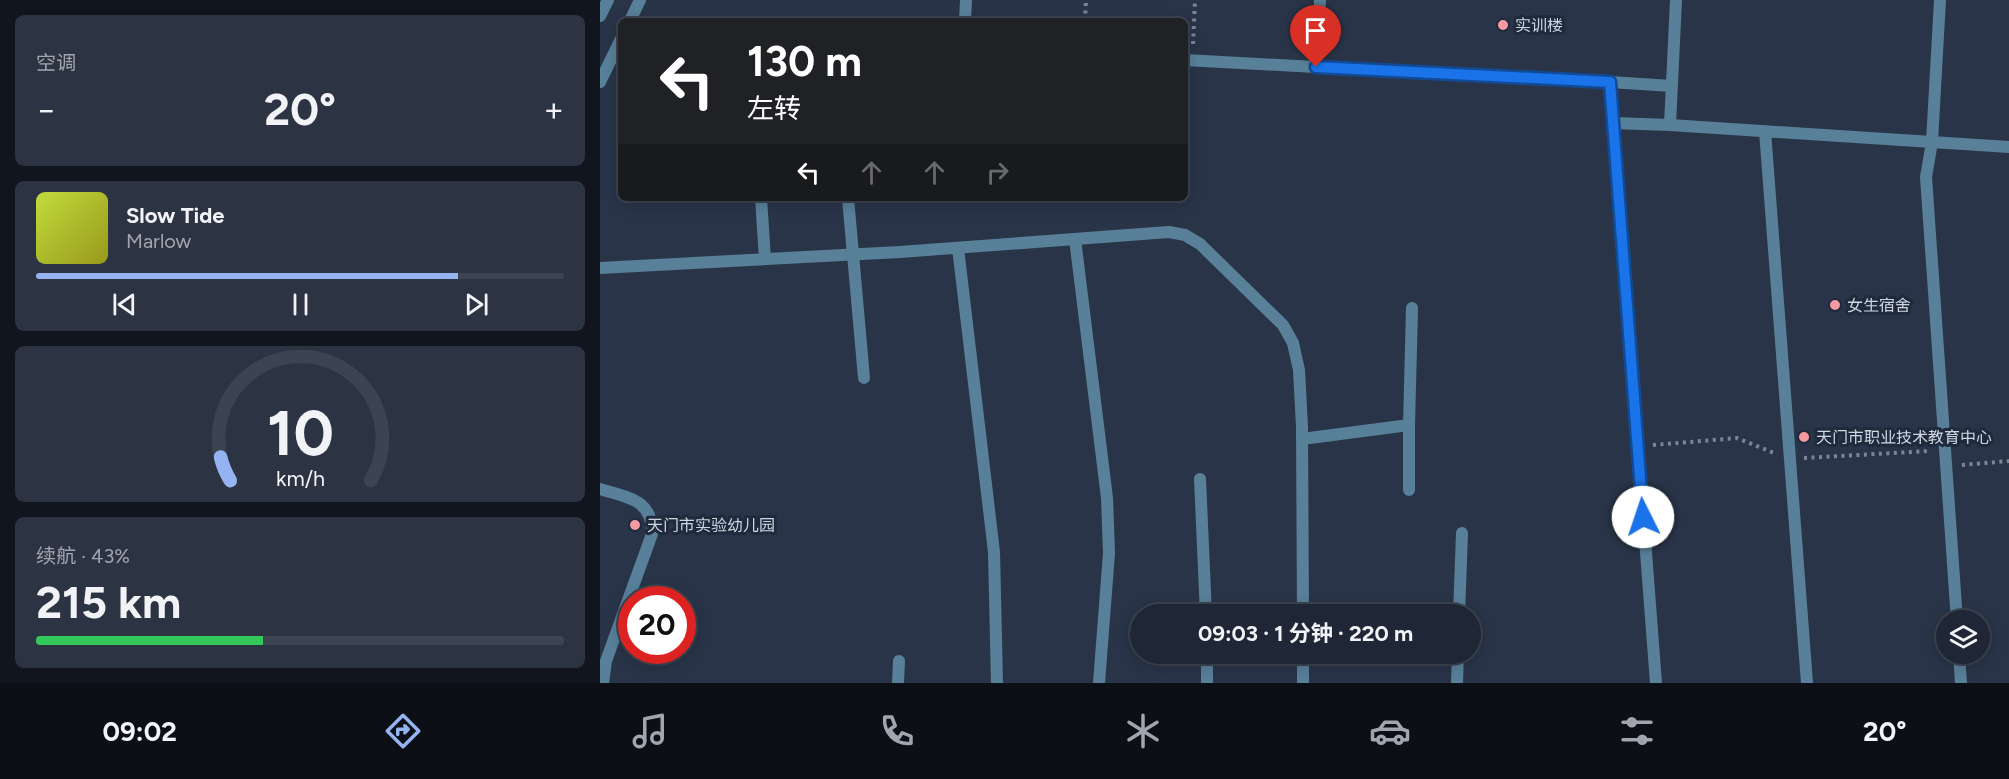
<!DOCTYPE html>
<html lang="zh">
<head>
<meta charset="utf-8">
<style>
	:root { --surface:#1f2736; --page:#2c3342; --text:#f1f3f6; --muted:#a1a5ad; --line:#3c4451; --accent:#95b2f1 }
	body { margin:0; font-family:Figtree,"Noto Sans SC",sans-serif; background:var(--page); color:var(--text); height:100vh; display:flex; flex-direction:column; font-size:22px; white-space:nowrap }
	* { box-sizing:border-box; margin:0 }
	p { font-size:20px; color:var(--muted) }
	.icon { flex:none; width:33px; height:33px; fill:none; stroke:currentColor; stroke-width:2; stroke-linecap:round; stroke-linejoin:round }
	.map { position:relative; flex:1; overflow:hidden }
	.drawer { display:flex; flex-direction:column; gap:15px; padding:15px; background:#11151e; width:600px }
	.drawer>* { flex:none }
	.banner { position:absolute; left:18px; top:18px; width:570px; height:183px; border-radius:9px; box-shadow:0 3px 15px #0003,0 0 0 2px var(--line); background:#202124; color:#fff; overflow:hidden }
	.fabs { position:absolute; left:1336px; top:610px; display:grid; gap:12px }
	.fabs a { display:grid; place-items:center; width:54px; height:54px; border-radius:50%; background:var(--surface); box-shadow:0 3px 15px #0003,0 0 0 2px var(--line); font-size:30px }
	.speed { position:absolute; left:18px; top:586px; display:flex; gap:12px; font-size:30px; font-weight:700; text-align:center }
	.speed>* { display:grid; place-content:center; width:78px; height:78px; border-radius:50%; background:var(--surface); box-shadow:0 3px 15px #0003,0 0 0 2px var(--line); line-height:1 }
	.speed .limit { border:9px solid #d22; background:#fff; color:#111 }
	.pin { position:absolute; display:grid; place-items:center; width:51px; height:51px; color:#fff; margin:-62px -26px; border-radius:50% 50% 50% 0; rotate:-45deg; box-shadow:0 0 6px #0007 }
	.pin .icon { rotate:45deg }
	.me { position:absolute; width:66px; margin:-33px; rotate:356deg; stroke-linejoin:round; filter:drop-shadow(0 0 4px #0008) }
	.turn { display:flex; align-items:center; gap:21px; height:126px; padding:0 30px; font-size:27px }
	.turn .icon { width:78px; height:78px; stroke-width:2.5 }
	.turn b { display:block; font-size:42px; line-height:51px }
	.lanes { display:flex; align-items:center; height:57px; padding:0 30px; background:#0003; justify-content:center; gap:30px; direction:ltr }
	.lanes .off { opacity:.35 }
	.big { font-size:45px; font-weight:700; line-height:1.1 }
	.drawer .widget { flex:1; display:flex; flex-direction:column; justify-content:center; gap:9px; min-width:0; padding:0 21px; border-radius:9px; background:var(--page) }
	.drawer .dial { align-items:center; gap:0 }
	.dial svg { height:156px; overflow:visible; fill:none; stroke:var(--line); stroke-width:7; stroke-linecap:round; text-anchor:middle }
	.dial text { fill:var(--text); stroke:none }
	.song { display:flex; align-items:center; gap:18px }
	.cover { width:72px; height:72px; border-radius:9px; background:linear-gradient(135deg,hsl(70 70% 55%),hsl(60 70% 35%)) }
	.played { height:6px; border-radius:3px; background:linear-gradient(90deg,var(--accent) 80%,var(--line) 80%) }
	.keys { display:flex; justify-content:space-around; direction:ltr }
	.heat { display:flex; justify-content:space-between; align-items:center; font-size:33px; direction:ltr }
	.charge { height:9px; border-radius:4px; background:linear-gradient(90deg,#34c759 43%,var(--line) 0) }
	.trip { position:absolute; left:530px; top:604px; width:351px; height:60px; border-radius:30px; background:var(--surface); box-shadow:0 3px 15px #0003,0 0 0 2px var(--line); font-weight:700; line-height:60px; text-align:center }
	.dock { display:flex; height:96px; justify-content:space-around; align-items:center; background:#0c1016; color:var(--muted) }
	.dock .icon { width:42px; height:42px }
	.dock .active { color:var(--accent) }
	.dock b { font-size:27px; color:var(--text) }
	main { display:flex; flex:1; min-height:0 }
	.map>svg:first-child { display:block }
	.lines { fill:none; stroke-linecap:round; stroke-linejoin:round }
	.path { stroke:#7c8595; stroke-width:4; stroke-dasharray:3 4.5; stroke-linecap:butt }
	.service { stroke:#588099; stroke-width:12 }
	.minor { stroke:#588099; stroke-width:12 }
	.route-casing { stroke:#114b97; stroke-width:15 }
	.route { stroke:#1a73e8; stroke-width:10 }
	.poi-dot { fill:#f49aa0; stroke:#1f2a3d; stroke-width:2 }
	.labels { text-anchor:middle; dominant-baseline:central; stroke-width:6; stroke-linejoin:round; paint-order:stroke }
	.poi-label { font-size:16px; fill:#cdd5e1; stroke:#1f2a3d; text-anchor:start }
</style>
</head>
<body>
<main>
<section class="drawer">
<div class="widget"><p>空调</p>
<div class="heat"><a>−</a><b class="big">20°</b><a>+</a></div>
</div>
<div class="widget">
<div class="song"><i class="cover"></i><div><b>Slow Tide</b><p>Marlow</p></div></div>
<div class="played"></div>
<div class="keys"><svg class="icon" aria-label="previous" viewBox="0 0 24 24"><path d="M18 5L8 12l10 7zM5 5v14"/></svg><svg class="icon" aria-label="pause" viewBox="0 0 24 24"><path d="M8 5v14M16 5v14"/></svg><svg class="icon" aria-label="next" viewBox="0 0 24 24"><path d="M6 5l10 7-10 7zM19 5v14"/></svg></div>
</div>
<div class="widget dial"><svg viewBox="0 0 100 80">
<path d="M14 69A42 42 0 1 1 86 69"/>
<path d="M14 69A42 42 0 0 1 9 57" stroke="#95b2f1"/>
<text x="50" y="56" font-size="32" font-weight="700">10</text>
<text x="50" y="72" font-size="11">km/h</text>
</svg></div>
<div class="widget"><p>续航 · 43%</p><b class="big">215 km</b><div class="charge"></div></div>
</section>
<div class="map">
<svg width="1409" height="683" viewBox="0 0 1409 683">
	<rect width="100%" height="100%" fill="#293448"/>
	<g class="lines">
		<path class="path" d="M485 21 486 0
			M593 44 595 0
			M1053 445 1137 438 1174 453
			M1204 458 1329 451
			M1362 465 1409 461"/>
		<path class="service" d="M1076 0 1070 125 1409 147
			M1340 0 1332 142 1326 177 1357 621
			M365 21 366 0
			M585 60 716 67 720 0
			M716 67 1010 82 1056 683
			M1010 82 1072 86
			M1013 123 1070 125
			M1165 131 1207 683
			M161 198 165 259
			M248 198 264 378
			M475 239 507 498 509 553 499 683
			M702 439 809 425 812 308
			M600 479 606 615
			M0 489C28 498 53 499 52 534L6 661 3 683
			M809 490V425
			M607 654V683
			M1359 654 1361 683
			M298 683 299 661"/>
		<path class="minor" d="M0 16 8 0
			M30 21 40 0
			M0 82 21 39
			M358 248 394 552 397 683
			M0 268 300 252 569 232 585 235 600 244 683 325 693 343 699 370 702 427 703 615
			M859 615 862 533
			M703 654V683
			M857 683 858 654"/>
	</g>
	<g class="lines">
		<defs>
			<path id="route" d="M716 67 1010 82 1043 517"/>
		</defs>
		<use href="#route" class="route-casing"/>
		<use href="#route" class="route"/>
	</g>
	<g class="poi-dot">
		<circle cx="903" cy="25" r="6"/>
		<circle cx="1235" cy="305" r="6"/>
		<circle cx="1204" cy="437" r="6"/>
		<circle cx="35" cy="525" r="6"/>
	</g>
	<g class="labels">
		<g class="poi-label">
			<text x="915" y="25">实训楼</text>
			<text x="1247" y="305">女生宿舍</text>
			<text x="1216" y="437">天门市职业技术教育中心</text>
			<text x="47" y="525">天门市实验幼儿园</text>
		</g>
	</g>
</svg>
<div class="fabs">
<a><svg class="icon" aria-label="layers" viewBox="0 0 24 24"><path d="M12 4l9 5-9 5-9-5zM3 14l9 5 9-5"/></svg></a>
</div>
<div class="speed"><div class="limit">20</div></div>
<div class="pin" style="left:716px;top:67px;background:#d93025"><svg class="icon" aria-label="arrive" viewBox="0 0 24 24"><path d="M6 21V4h12l-3 4 3 4H6"/></svg></div>
<svg class="me" style="left:1043px;top:517px" viewBox="-20 -20 40 40"><circle r="19" fill="#fff"/><path d="M0-13L10 11 0 6-10 11z" fill="#1a73e8"/></svg>
<div class="trip">09:03 · 1 分钟 · 220 m</div>
<div class="banner">
<div class="turn"><svg class="icon" aria-label="left" viewBox="0 0 24 24"><path d="M17 20v-9H6M10 6l-5 5 5 5"/></svg><div><b>130 m</b>左转</div></div>
<div class="lanes"><svg class="icon" aria-label="left" viewBox="0 0 24 24"><path d="M17 20v-9H6M10 6l-5 5 5 5"/></svg><svg class="icon off" aria-label="ahead" viewBox="0 0 24 24"><path d="M12 20V5M6 11l6-6 6 6"/></svg><svg class="icon off" aria-label="ahead" viewBox="0 0 24 24"><path d="M12 20V5M6 11l6-6 6 6"/></svg><svg class="icon off" aria-label="right" viewBox="0 0 24 24"><path d="M7 20v-9h11M14 6l5 5-5 5"/></svg></div>
</div>
</div>
</main>
<nav class="dock">
<b>09:02</b>
<svg class="icon active" aria-label="directions" viewBox="0 0 24 24"><path d="M12 3l9 9-9 9-9-9zM9 14v-3h6M13 9l2 2-2 2"/></svg>
<svg class="icon" aria-label="music" viewBox="0 0 24 24"><path d="M9 18V5l10-2v13"/><circle cx="6" cy="18" r="3"/><circle cx="16" cy="16" r="3"/></svg>
<svg class="icon" aria-label="phone" viewBox="0 0 24 24"><path d="M5 4h4l2 5-3 2q2 4 5 5l2-3 5 2v4C11 20 4 13 5 4z"/></svg>
<svg class="icon" aria-label="climate" viewBox="0 0 24 24"><path d="M12 3v18M4 7l16 10M4 17L20 7"/></svg>
<svg class="icon" aria-label="car" viewBox="0 0 24 24"><path d="M5 17H2v-5l4-1 3-4h7l3 4 3 1v5h-3M9 17h6M6 11h13"/><circle cx="7" cy="17" r="2"/><circle cx="17" cy="17" r="2"/></svg>
<svg class="icon" aria-label="filters" viewBox="0 0 24 24"><path d="M4 7h16M4 17h16"/><circle cx="9" cy="7" r="2"/><circle cx="15" cy="17" r="2"/></svg>
<b>20°</b>
</nav>
</body>
</html>
